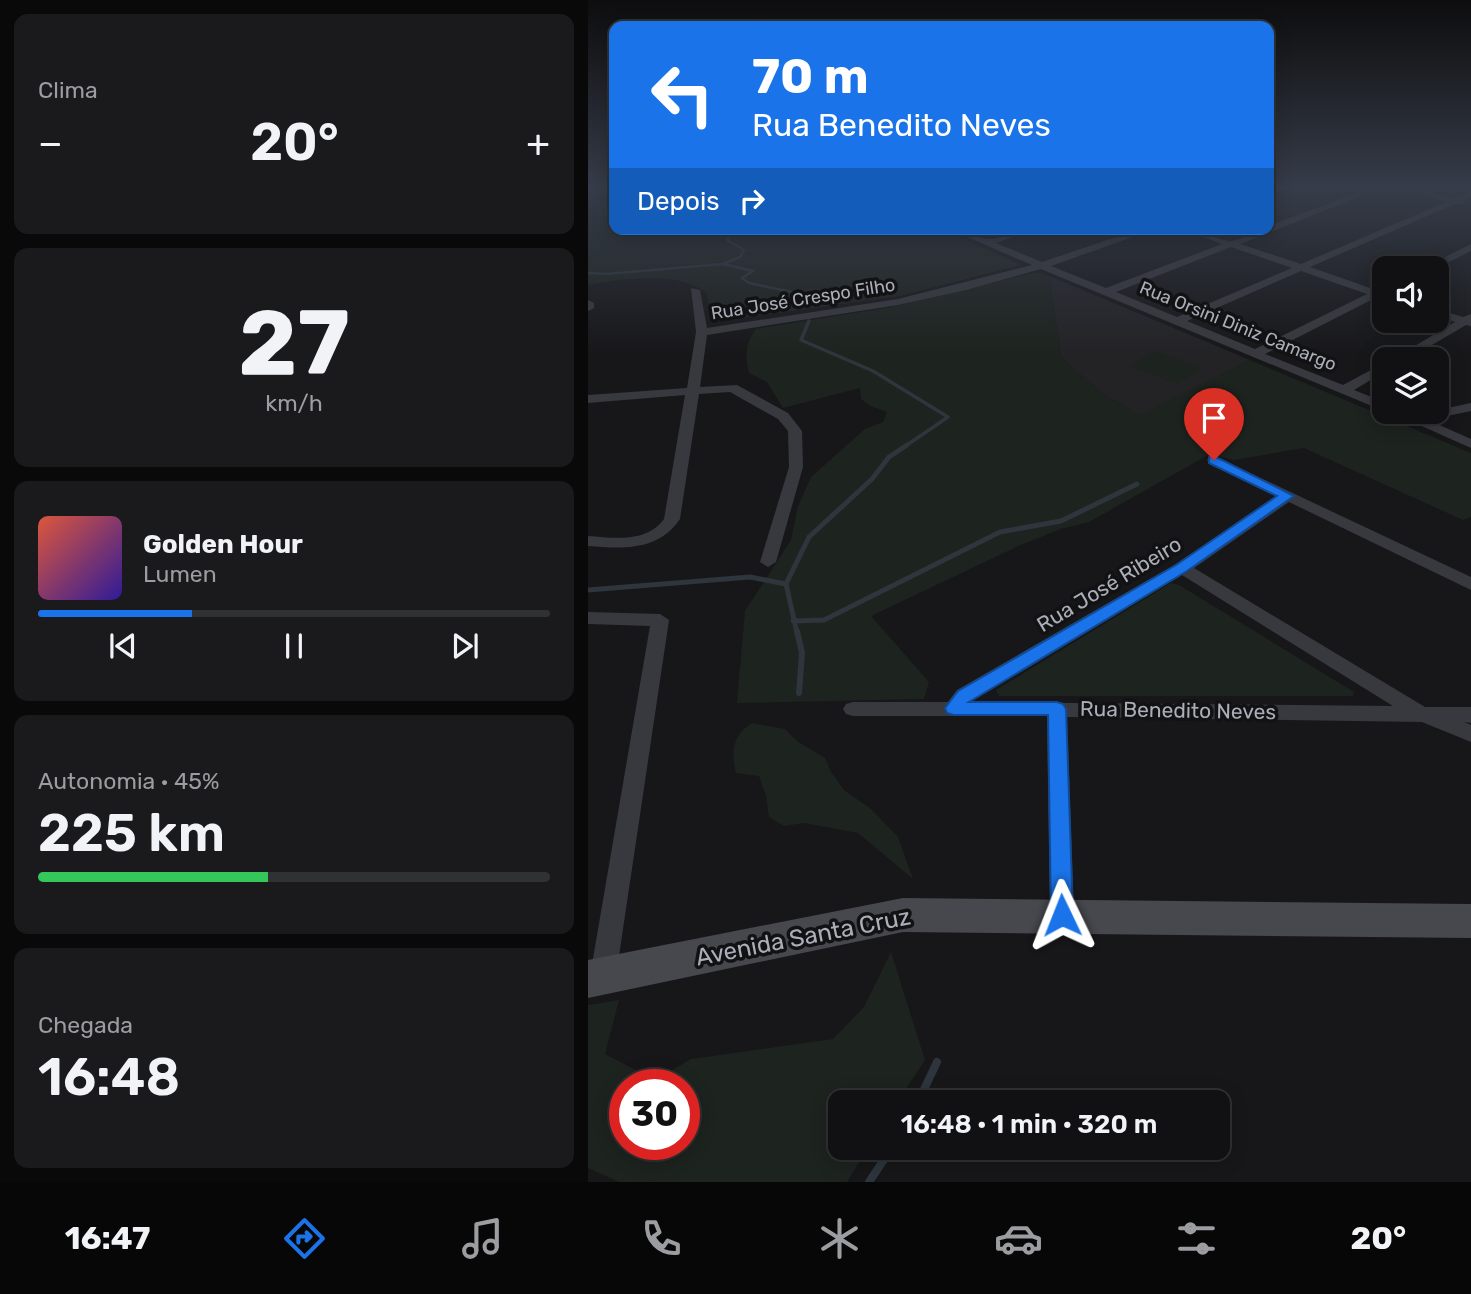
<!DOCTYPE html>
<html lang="pt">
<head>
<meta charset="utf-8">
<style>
	:root { --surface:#111113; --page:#1a1a1c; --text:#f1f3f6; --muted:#9c9da0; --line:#303133; --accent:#1a73e8 }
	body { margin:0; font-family:Rubik,sans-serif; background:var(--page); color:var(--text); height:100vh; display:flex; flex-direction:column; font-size:26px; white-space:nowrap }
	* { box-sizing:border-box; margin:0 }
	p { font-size:23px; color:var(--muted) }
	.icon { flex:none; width:38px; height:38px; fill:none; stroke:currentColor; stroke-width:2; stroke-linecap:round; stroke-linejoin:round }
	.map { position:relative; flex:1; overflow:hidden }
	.side { display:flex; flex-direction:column; gap:14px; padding:14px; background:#09090a; width:588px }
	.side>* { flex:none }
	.hud { position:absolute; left:21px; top:21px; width:665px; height:214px; border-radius:14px; box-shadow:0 4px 18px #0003,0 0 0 2px var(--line); background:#1a73e8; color:#fff; overflow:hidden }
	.buttons { position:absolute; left:784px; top:256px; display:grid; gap:14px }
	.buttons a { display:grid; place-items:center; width:77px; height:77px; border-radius:14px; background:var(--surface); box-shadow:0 4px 18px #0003,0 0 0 2px var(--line); font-size:35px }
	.speed { position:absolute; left:21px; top:1069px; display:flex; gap:14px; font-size:35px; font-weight:700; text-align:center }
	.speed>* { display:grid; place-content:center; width:91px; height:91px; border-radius:50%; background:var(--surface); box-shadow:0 4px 18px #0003,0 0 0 2px var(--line); line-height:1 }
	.speed .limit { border:10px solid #d22; background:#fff; color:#111 }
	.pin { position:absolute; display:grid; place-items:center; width:60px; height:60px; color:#fff; margin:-72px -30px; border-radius:50% 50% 50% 0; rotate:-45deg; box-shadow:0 0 7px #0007 }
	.pin .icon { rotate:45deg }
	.me { position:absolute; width:77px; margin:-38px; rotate:358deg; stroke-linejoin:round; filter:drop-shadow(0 0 5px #0008) }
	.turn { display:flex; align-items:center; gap:24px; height:147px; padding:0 28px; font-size:32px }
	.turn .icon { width:91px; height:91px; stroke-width:2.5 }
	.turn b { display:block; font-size:49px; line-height:60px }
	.then { display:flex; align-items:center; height:66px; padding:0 28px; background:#0003; gap:14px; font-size:26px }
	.big { font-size:52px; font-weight:600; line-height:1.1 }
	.side .card { flex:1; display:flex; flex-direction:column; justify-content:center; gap:10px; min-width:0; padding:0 24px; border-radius:14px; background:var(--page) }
	.side .dial { align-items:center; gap:0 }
	.dial b { font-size:91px; line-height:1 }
	.song { display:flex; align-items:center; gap:21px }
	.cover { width:84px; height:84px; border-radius:10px; background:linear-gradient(135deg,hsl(10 70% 55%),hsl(250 70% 35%)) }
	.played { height:7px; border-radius:4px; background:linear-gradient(90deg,var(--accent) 30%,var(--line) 30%) }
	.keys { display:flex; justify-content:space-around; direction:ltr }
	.heat { display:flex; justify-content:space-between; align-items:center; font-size:38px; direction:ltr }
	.charge { height:10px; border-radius:5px; background:linear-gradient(90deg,#34c759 45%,var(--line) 0) }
	.trip { position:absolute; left:240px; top:1090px; width:402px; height:70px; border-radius:14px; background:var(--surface); box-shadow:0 4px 18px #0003,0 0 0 2px var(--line); font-weight:600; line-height:70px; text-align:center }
	.tab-bar { display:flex; height:112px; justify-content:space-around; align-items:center; background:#070708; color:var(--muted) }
	.tab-bar .icon { width:49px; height:49px }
	.tab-bar .on { color:var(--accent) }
	.tab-bar b { font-size:32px; color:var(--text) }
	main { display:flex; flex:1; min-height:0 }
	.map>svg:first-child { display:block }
	.built { fill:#232326 }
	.green { fill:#1d231e; fill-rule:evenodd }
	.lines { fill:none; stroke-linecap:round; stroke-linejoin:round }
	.stream-far4 { stroke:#2e353c; stroke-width:2.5 }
	.stream-far3 { stroke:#2e353c; stroke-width:3.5 }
	.stream-far2 { stroke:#2e353c; stroke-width:5 }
	.stream-far1 { stroke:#2e353c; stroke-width:6 }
	.stream { stroke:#2e353c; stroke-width:8 }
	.minor { fill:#38393e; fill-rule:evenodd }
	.secondary { fill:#46484d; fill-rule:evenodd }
	.route { fill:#1a73e8; stroke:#114b97; stroke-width:2 }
	.labels { text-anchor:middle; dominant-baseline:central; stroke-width:7; stroke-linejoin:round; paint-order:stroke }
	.far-street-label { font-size:18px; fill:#aaaeb8; stroke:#121214 }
	.street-label { font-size:21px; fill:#aaaeb8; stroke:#121214 }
	.near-street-label { font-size:24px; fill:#aaaeb8; stroke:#121214 }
</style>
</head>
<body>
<main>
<section class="side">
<div class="card"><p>Clima</p>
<div class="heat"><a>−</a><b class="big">20°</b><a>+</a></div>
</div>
<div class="card dial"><b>27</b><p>km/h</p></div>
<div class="card">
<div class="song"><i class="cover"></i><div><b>Golden Hour</b><p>Lumen</p></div></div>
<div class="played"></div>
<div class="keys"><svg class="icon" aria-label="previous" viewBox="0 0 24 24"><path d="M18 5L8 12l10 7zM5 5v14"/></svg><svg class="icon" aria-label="pause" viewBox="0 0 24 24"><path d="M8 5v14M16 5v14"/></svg><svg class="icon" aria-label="next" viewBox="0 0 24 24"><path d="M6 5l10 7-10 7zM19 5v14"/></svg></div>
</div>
<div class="card"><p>Autonomia · 45%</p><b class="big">225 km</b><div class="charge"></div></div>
<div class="card"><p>Chegada</p><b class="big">16:48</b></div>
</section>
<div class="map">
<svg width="883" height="1182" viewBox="0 0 883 1182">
	<rect width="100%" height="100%" fill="#171719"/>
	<path class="built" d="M461 276 662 360 553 416 513 393 473 357Z"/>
	<path class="green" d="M0 189H26V229H354L433 265 312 296 133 321 123 320 119 293C87 270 37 279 0 285Z
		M450 272 461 276 473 357 513 393 552 415 662 360 883 453V517L875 520 716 448 646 460 622 454 501 522 473 529 435 544 283 616 341 682 336 699 149 703 157 611 203 540 210 506 223 477 277 429 295 422 299 412 282 406 273 399 272 388 195 408 179 382 161 373C157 355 157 344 168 329L304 307Z
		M567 351 615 368 589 384 541 366Z
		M583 583 591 585 766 692 765 696H411L408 690Z
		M164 723 197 729 209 741 237 758 243 772 256 790 283 809 310 837 325 879 270 833 216 823 196 826 181 817 178 796 171 776 148 773C143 752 144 735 164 723Z
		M303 952 337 1060 309 1102H252V1148H280L259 1182H31L0 1168V1005L31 1000 17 1054 67 1080 103 1059 245 1039 276 1007ZM96 1085V1144H37V1085Z"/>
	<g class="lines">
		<path class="stream-far4" d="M144 229 139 240 156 250 152 257 135 264 165 271 154 278 161 283 214 294 217 302
			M0 273 18 274 135 264"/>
		<path class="stream-far3" d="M216 300 218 306
			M221 321 213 340 285 371 360 417 316 447"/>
		<path class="stream-far2" d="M0 590 162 577 198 584
			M205 621 236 620 412 532 473 521 549 484
			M209 633 198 584 221 537 284 479 301 457 319 445"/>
		<path class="stream-far1" d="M209 631 214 653 211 693"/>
		<path class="stream" d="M330 1102 349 1062
			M281 1182 295 1161 310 1148"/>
		<path class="minor" d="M779 189H791L652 244 713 264 858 202 815 189H830L866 198 883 191V197L873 204H867L722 267 788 290 796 289V299L789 297 677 354 755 385 796 363V372L766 390 796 402V411L453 269 378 290 310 305 119 335 112 387 149 385 200 413 214 431 215 467 188 562 180 567 172 562 201 467 200 431 190 419 142 392 111 394 92 519C70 551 36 549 0 546V536C27 538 58 543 76 519L97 395 0 403V395L99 388 108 332 103 288 112 290 119 328 310 299 444 265 361 229C376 229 390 239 401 239 417 238 430 229 447 229L408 243 454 262 552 229H567L463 266 518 288 634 244 594 229C612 229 631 241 643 241 656 240 667 229 681 229V226ZM643 247 704 268 589 317 528 292ZM713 271 779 294 667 349 599 321Z
			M883 244V251L849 268H836Z
			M0 300 6 303V308L0 311Z
			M849 309 875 317 883 314V326L878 325 820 359H805L867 322 849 316Z
			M883 403V411L840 420 883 439V448L800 411H819L827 415Z
			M626 456 883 577V590L701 502 606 568 837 707H883V723L876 722 883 725V742L834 722 479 717 486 915 483 923 474 926 465 923 462 915 459 716H265L258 714 255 709 258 704 265 702H360L369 690 588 564 689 496 621 463 619 460 621 457ZM594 575 805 706 382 702Z
			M0 612 72 614 81 620 28 976 24 985 15 988 6 985 2 976 62 626 0 624Z"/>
		<path class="secondary" d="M315 898 883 904V938L315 932 0 998V960Z"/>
	</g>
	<linearGradient id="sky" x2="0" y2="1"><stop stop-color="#0d0d0e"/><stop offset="0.53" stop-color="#363c49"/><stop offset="1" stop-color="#363c49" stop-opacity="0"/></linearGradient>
	<rect width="883" height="355" fill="url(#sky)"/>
	<path class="route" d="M626 456 706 496 599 571 381 702H469L475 704 478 709 485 915 482 922 474 925 466 922 463 915 460 715H366L359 713 357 708 370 691 588 565 689 496 621 463V457Z"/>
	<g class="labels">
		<g class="far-street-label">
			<text transform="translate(215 299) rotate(-9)">Rua José Crespo Filho</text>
			<text transform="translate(650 326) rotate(22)">Rua Orsini Diniz Camargo</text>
		</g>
		<g class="street-label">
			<text transform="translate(521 584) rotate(-31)">Rua José Ribeiro</text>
			<text transform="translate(590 710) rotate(1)">Rua Benedito Neves</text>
		</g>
		<g class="near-street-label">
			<text transform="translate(215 937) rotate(-11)">Avenida Santa Cruz</text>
		</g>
	</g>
</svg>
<div class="buttons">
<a><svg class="icon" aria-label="sound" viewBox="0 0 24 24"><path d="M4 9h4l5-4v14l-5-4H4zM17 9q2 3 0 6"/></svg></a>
<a><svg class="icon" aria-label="layers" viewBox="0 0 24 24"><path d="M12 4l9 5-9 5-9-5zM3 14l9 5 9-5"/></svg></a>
</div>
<div class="speed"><div class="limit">30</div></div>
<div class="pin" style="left:626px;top:460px;background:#d93025"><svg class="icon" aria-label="arrive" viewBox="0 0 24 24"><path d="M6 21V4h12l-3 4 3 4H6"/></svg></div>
<svg class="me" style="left:474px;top:915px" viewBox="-20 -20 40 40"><path d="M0-17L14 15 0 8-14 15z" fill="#1a73e8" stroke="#fff" stroke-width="4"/></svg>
<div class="trip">16:48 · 1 min · 320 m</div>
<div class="hud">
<div class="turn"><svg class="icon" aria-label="left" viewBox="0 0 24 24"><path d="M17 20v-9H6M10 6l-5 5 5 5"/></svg><div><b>70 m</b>Rua Benedito Neves</div></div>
<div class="then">Depois<svg class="icon" aria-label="right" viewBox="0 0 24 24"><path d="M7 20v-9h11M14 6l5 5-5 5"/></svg></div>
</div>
</div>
</main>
<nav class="tab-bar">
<b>16:47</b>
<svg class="icon on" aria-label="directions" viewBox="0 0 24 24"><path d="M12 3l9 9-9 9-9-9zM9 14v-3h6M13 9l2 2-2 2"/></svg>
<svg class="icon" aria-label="music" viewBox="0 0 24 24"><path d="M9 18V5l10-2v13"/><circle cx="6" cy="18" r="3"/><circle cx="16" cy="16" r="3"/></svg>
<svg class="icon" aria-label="phone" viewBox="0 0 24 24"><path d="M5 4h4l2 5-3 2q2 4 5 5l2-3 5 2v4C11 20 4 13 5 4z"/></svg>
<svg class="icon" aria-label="climate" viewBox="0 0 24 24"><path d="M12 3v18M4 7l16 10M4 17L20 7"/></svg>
<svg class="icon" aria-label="car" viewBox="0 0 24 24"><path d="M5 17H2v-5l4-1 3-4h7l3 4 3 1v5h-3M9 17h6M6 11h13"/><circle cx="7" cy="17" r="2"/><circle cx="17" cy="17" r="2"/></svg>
<svg class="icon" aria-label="filters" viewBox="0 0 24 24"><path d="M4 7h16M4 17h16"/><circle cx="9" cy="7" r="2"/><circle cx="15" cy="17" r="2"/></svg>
<b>20°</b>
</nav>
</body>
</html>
